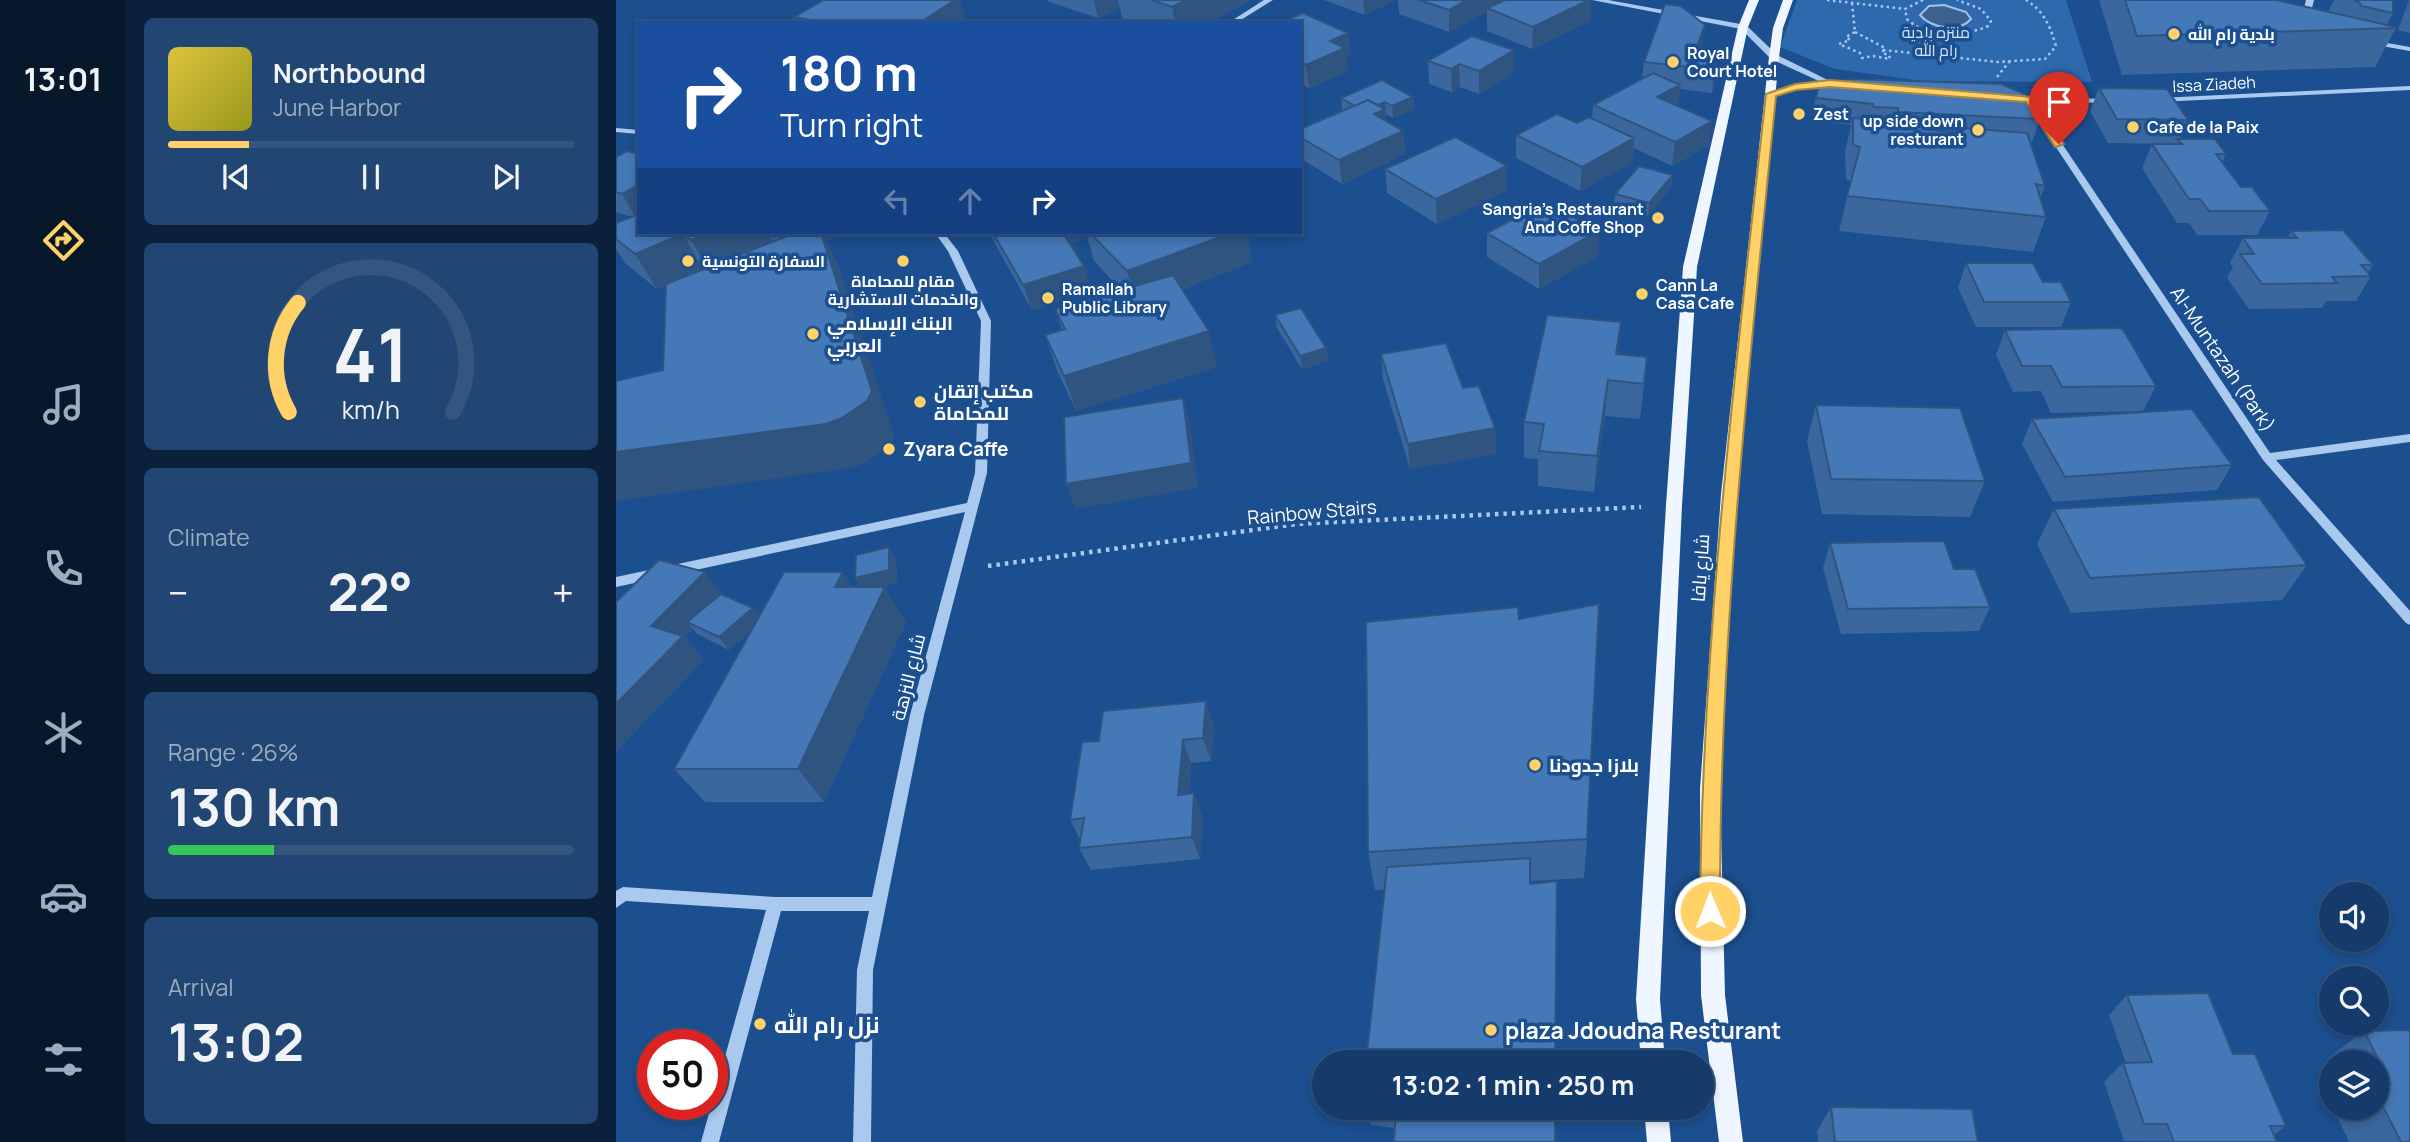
<!DOCTYPE html>
<html lang="en">
<head>
<meta charset="utf-8">
<style>
	:root { --surface:#143b6b; --page:#214673; --text:#f1f3f6; --muted:#9dadc1; --line:#33557e; --accent:#ffd166 }
	body { margin:0; font-family:Manrope,Cairo,sans-serif; background:var(--page); color:var(--text); height:100vh; display:flex; flex-direction:column; font-size:26px; white-space:nowrap }
	* { box-sizing:border-box; margin:0 }
	p { font-size:23px; color:var(--muted) }
	.icon { flex:none; width:38px; height:38px; fill:none; stroke:currentColor; stroke-width:2; stroke-linecap:round; stroke-linejoin:round }
	.map { position:relative; flex:1; overflow:hidden }
	.panel { display:flex; flex-direction:column; gap:18px; padding:18px; background:#0b203b; width:490px }
	.panel>* { flex:none }
	.banner { position:absolute; left:21px; top:21px; width:665px; height:214px; border-radius:0px; box-shadow:0 4px 10px #0003,0 0 0 2px var(--line); background:#1a4fa0; color:#fff; overflow:hidden }
	.buttons { position:absolute; left:1703px; top:882px; display:grid; gap:14px }
	.buttons a { display:grid; place-items:center; width:70px; height:70px; border-radius:50%; background:var(--surface); box-shadow:0 4px 10px #0003,0 0 0 2px var(--line); font-size:35px }
	.speed { position:absolute; left:21px; top:1029px; display:flex; gap:14px; font-size:35px; font-weight:700; text-align:center }
	.speed>* { display:grid; place-content:center; width:91px; height:91px; border-radius:50%; background:var(--surface); box-shadow:0 4px 10px #0003,0 0 0 2px var(--line); line-height:1 }
	.speed .limit { border:10px solid #d22; background:#fff; color:#111 }
	.pin { position:absolute; display:grid; place-items:center; width:60px; height:60px; color:#fff; margin:-72px -30px; border-radius:50% 50% 50% 0; rotate:-45deg; box-shadow:0 0 7px #0007 }
	.pin .icon { rotate:45deg }
	.me { position:absolute; width:77px; margin:-38px; rotate:359deg; stroke-linejoin:round; filter:drop-shadow(0 0 5px #0008) }
	.turn { display:flex; align-items:center; gap:24px; height:147px; padding:0 28px; font-size:32px }
	.turn .icon { width:91px; height:91px; stroke-width:2.5 }
	.turn b { display:block; font-size:49px; line-height:60px }
	.lanes { display:flex; align-items:center; height:66px; padding:0 28px; background:#0003; justify-content:center; gap:35px; direction:ltr }
	.lanes .off { opacity:.35 }
	.big { font-size:52px; font-weight:700; line-height:1.1 }
	.panel .card { flex:1; display:flex; flex-direction:column; justify-content:center; gap:10px; min-width:0; padding:0 24px; border-radius:10px; background:var(--page) }
	.panel .dial { align-items:center; gap:0 }
	.dial svg { height:182px; overflow:visible; fill:none; stroke:var(--line); stroke-width:7; stroke-linecap:round; text-anchor:middle }
	.dial text { fill:var(--text); stroke:none }
	.song { display:flex; align-items:center; gap:21px }
	.cover { width:84px; height:84px; border-radius:10px; background:linear-gradient(135deg,hsl(50 70% 55%),hsl(60 70% 35%)) }
	.played { height:7px; border-radius:4px; background:linear-gradient(90deg,var(--accent) 20%,var(--line) 20%) }
	.keys { display:flex; justify-content:space-around; direction:ltr }
	.heat { display:flex; justify-content:space-between; align-items:center; font-size:38px; direction:ltr }
	.charge { height:10px; border-radius:5px; background:linear-gradient(90deg,#34c759 26%,var(--line) 0) }
	.trip { position:absolute; left:696px; top:1050px; width:402px; height:70px; border-radius:35px; background:var(--surface); box-shadow:0 4px 10px #0003,0 0 0 2px var(--line); font-weight:700; line-height:70px; text-align:center }
	main { display:flex; flex:1; min-height:0 }
	.dock { display:flex; flex-direction:column; width:126px; justify-content:space-around; align-items:center; background:#08182b; color:var(--muted) }
	.dock .icon { width:49px; height:49px }
	.dock .on { color:var(--accent) }
	.dock b { font-size:32px; color:var(--text) }
	.map>svg:first-child { display:block }
	.green { fill:#2e69ad }
	.water { fill:#3c6290; stroke:#9cc4f0; stroke-width:2 }
	.lines { fill:none; stroke-linecap:round; stroke-linejoin:round }
	.path-far1 { stroke:#a9c9ee; stroke-width:2.5; stroke-dasharray:2.5 3.5; stroke-linecap:butt }
	.path { stroke:#a9c9ee; stroke-width:4.5; stroke-dasharray:3.5 5; stroke-linecap:butt }
	.minor { fill:#a9c9ee; fill-rule:evenodd }
	.major { fill:#f0f6ff; fill-rule:evenodd }
	.wall { fill:#3a679d }
	.shaded-wall { fill:#305480 }
	.building { fill:#4478b7; stroke:#305480; stroke-width:2 }
	.route { fill:#ffd166; stroke:#a68842; stroke-width:2 }
	.poi-dot { fill:#ffd166; stroke:#1b4f8f; stroke-width:2.5 }
	.labels { text-anchor:middle; dominant-baseline:central; stroke-width:7; stroke-linejoin:round; paint-order:stroke }
	.far-park-label { font-size:16px; fill:#cfe3fa; stroke:#1b4f8f }
	.far-poi-label { font-size:16px; font-weight:bold; fill:#fff; stroke:#1b4f8f; text-anchor:start }
	.far-street-label { font-size:16px; fill:#fff; stroke:#1b4f8f }
	.poi-label { font-size:19px; font-weight:bold; fill:#fff; stroke:#1b4f8f; text-anchor:start }
	.street-label { font-size:19px; fill:#fff; stroke:#1b4f8f }
	.near-poi-label { font-size:23px; font-weight:bold; fill:#fff; stroke:#1b4f8f; text-anchor:start }
</style>
</head>
<body>
<main>
<nav class="dock">
<b>13:01</b>
<svg class="icon on" aria-label="directions" viewBox="0 0 24 24"><path d="M12 3l9 9-9 9-9-9zM9 14v-3h6M13 9l2 2-2 2"/></svg>
<svg class="icon" aria-label="music" viewBox="0 0 24 24"><path d="M9 18V5l10-2v13"/><circle cx="6" cy="18" r="3"/><circle cx="16" cy="16" r="3"/></svg>
<svg class="icon" aria-label="phone" viewBox="0 0 24 24"><path d="M5 4h4l2 5-3 2q2 4 5 5l2-3 5 2v4C11 20 4 13 5 4z"/></svg>
<svg class="icon" aria-label="climate" viewBox="0 0 24 24"><path d="M12 3v18M4 7l16 10M4 17L20 7"/></svg>
<svg class="icon" aria-label="car" viewBox="0 0 24 24"><path d="M5 17H2v-5l4-1 3-4h7l3 4 3 1v5h-3M9 17h6M6 11h13"/><circle cx="7" cy="17" r="2"/><circle cx="17" cy="17" r="2"/></svg>
<svg class="icon" aria-label="filters" viewBox="0 0 24 24"><path d="M4 7h16M4 17h16"/><circle cx="9" cy="7" r="2"/><circle cx="15" cy="17" r="2"/></svg>
</nav>
<section class="panel">
<div class="card">
<div class="song"><i class="cover"></i><div><b>Northbound</b><p>June Harbor</p></div></div>
<div class="played"></div>
<div class="keys"><svg class="icon" aria-label="previous" viewBox="0 0 24 24"><path d="M18 5L8 12l10 7zM5 5v14"/></svg><svg class="icon" aria-label="pause" viewBox="0 0 24 24"><path d="M8 5v14M16 5v14"/></svg><svg class="icon" aria-label="next" viewBox="0 0 24 24"><path d="M6 5l10 7-10 7zM19 5v14"/></svg></div>
</div>
<div class="card dial"><svg viewBox="0 0 100 80">
<path d="M14 69A42 42 0 1 1 86 69"/>
<path d="M14 69A42 42 0 0 1 18 21" stroke="#ffd166"/>
<text x="50" y="56" font-size="32" font-weight="700">41</text>
<text x="50" y="72" font-size="11">km/h</text>
</svg></div>
<div class="card"><p>Climate</p>
<div class="heat"><a>−</a><b class="big">22°</b><a>+</a></div>
</div>
<div class="card"><p>Range · 26%</p><b class="big">130 km</b><div class="charge"></div></div>
<div class="card"><p>Arrival</p><b class="big">13:02</b></div>
</section>
<div class="map">
<svg width="1794" height="1142" viewBox="0 0 1794 1142">
	<rect width="100%" height="100%" fill="#1b4f8f"/>
	<path class="green" d="M1181 0H1450L1476 82 1306 81 1219 69 1164 47Z"/>
	<path class="water" d="M1328 5 1350 12 1355 19C1343 33 1315 28 1304 15L1313 6Z"/>
	<g class="lines">
		<path class="path-far1" d="M1211 0 1289 9
			M1307 0 1289 9 1291 19C1312 39 1347 37 1372 26L1375 21 1365 9 1341 0
			M1236 3 1239 32
			M1239 32 1269 48 1266 53 1273 55 1274 59 1257 56 1246 58 1244 53 1223 44 1234 40 1230 37Z
			M1267 50 1382 62 1429 59 1440 46C1434 26 1428 11 1410 0
			M1381 77 1393 62"/>
		<path class="path" d="M372 566 681 524 1025 507"/>
		<path class="minor" d="M648 0H657L620 23H612Z
			M976 0H992L1130 25 1161 55 1216 82 1228 83 1232 85C1222 90 1194 87 1180 89 1171 91 1162 96 1152 96V92L1179 85 1205 82 1155 59 1125 29Z
			M1690 0H1698L1692 24 1688 26 1684 24Z
			M1754 40 1794 47V51L1754 44Z
			M1794 86V90L1543 102 1539 100 1543 98Z
			M1397 97 1497 99V103H1494L1418 102 1654 453 1794 434V442L1660 460 1794 611V625L1790 623 1647 460 1410 102 1397 101Z
			M0 128 23 130V134L0 132Z
			M319 233H328L342 251 375 321 371 473 308 715 257 970 255 1142H237L241 970 253 911H165L103 1142H85L150 910 10 901 0 908V891L7 887 159 897H256L294 715 349 512 0 587V577L351 503 359 473 365 321 332 251Z"/>
		<path class="major" d="M1133 0H1143L1132 27 1081 267 1066 505 1044 999 1049 1062H1025L1020 999 1050 505 1067 267 1122 27Z
			M1167 0H1177L1167 28 1163 57 1121 494 1104 789 1109 995 1127 1142H1103L1085 995 1084 789 1105 494 1153 57 1157 28Z
			M1028 1108H1052L1055 1142H1031Z"/>
	</g>
	<path class="wall" d="M343 0 351 23H181L178 17Z
		M432 0H631L632 2 593 23H517L506 19 504 8 482 18 433 2Z
		M708 0H779L749 15Z
		M782 0H975L974 21 916 49 871 31V12L833 32 783 14Z
		M1483 0H1660L1712 12 1718 0H1777V13L1771 25 1780 28 1759 67 1506 75Z
		M1793 0H1794V33L1782 30Z
		M684 23 732 33 734 56 730 57 732 71 693 88 684 84Z
		M1086 47 1083 56 1101 64 1098 87 1096 93 1064 89 1062 107 1093 145 1056 166 1018 148 1017 162 964 191 900 158V135L961 123 976 118 977 105 1026 79 1028 62Z
		M898 50V73L863 94 844 87 836 92 813 84 812 61Z
		M1202 88 1424 119 1416 142H1414L1429 186 1424 199 1430 217 1417 252 1223 231 1235 181 1230 179 1229 152 1235 125 1195 121Z
		M1483 88 1572 120 1564 139 1610 154 1606 163 1625 187 1654 211 1641 235H1581L1573 223H1561L1526 168 1536 144H1559L1492 143 1474 111Z
		M797 97 798 109 777 118 770 114V121L787 131 789 154 726 184 684 158V129L728 110H726L725 98Z
		M11 151 23 233H229L210 241 222 266 278 435 274 445 250 462 235 468 47 370 50 285 41 289 9 263 0 249V223L16 217 0 212V157Z
		M769 169 891 190 821 224 771 193Z
		M1057 175 1055 187 1032 216 998 206 999 194Z
		M1675 231 1757 265 1752 272 1755 276 1740 301H1710L1706 308 1633 309 1611 278 1617 267 1614 263 1627 238H1672Z
		M374 233H461L464 241 454 244 476 291 416 310 377 240Z
		M470 233H631L636 262 566 289 601 367 460 411 441 370 429 335 446 330 439 309 505 290 478 261Z
		M871 233 982 256 923 289 871 257Z
		M1350 263 1427 282 1455 302 1445 327H1360L1342 288Z
		M659 315 710 348 712 361 686 369 661 328Z
		M1389 330 1540 386 1527 411 1435 413 1425 391 1397 392 1380 355Z
		M765 354 847 388 879 428 880 454 794 469 767 379Z
		M1002 354 1031 357 1024 419 989 416 978 492 922 486V459L908 458V422Z
		M1200 405 1369 481 1354 517 1206 514 1191 441Z
		M1416 419 1616 465 1601 490 1437 502 1406 444Z
		M1438 509 1691 565 1666 600 1455 613 1421 544Z
		M1214 543 1338 569 1374 607 1363 631 1225 634 1207 568Z
		M273 547 280 560 281 583 265 587 290 622 208 802H89L58 769 135 631 113 650 81 634 77 629 69 637 87 660 0 752 43 560 106 595 137 608 143 617 236 587H244L239 578Z
		M903 619 971 839 968 878 759 890 752 852Z
		M598 725 595 761 575 763 573 794 587 816 584 859 475 870 463 848 464 839 454 820 483 741Z
		M1511 995 1617 1054 1670 1126 1658 1135 1661 1142 1508 1141 1488 1082 1507 1063H1510L1493 1015Z
		M1794 1030V1142H1733L1717 1108H1760V1062H1715V1065L1712 1058 1748 1031Z
		M1215 1107 1362 1142H1202L1201 1131Z
		M750 1108H939L779 1128 755 1125Z"/>
	<path class="shaded-wall" d="M339 0H343L351 23H313L311 18Z
		M478 0H502L504 8 482 18Z
		M570 0H631L632 2 593 23H559L556 7Z
		M747 0H779L749 15Z
		M851 0H892L871 8V12L833 32V10Z
		M973 0H975L974 21 916 49 917 27Z
		M1089 25 1086 47 1079 68 1078 54Z
		M732 33 734 56 730 57 732 71 693 88 690 65 714 41Z
		M898 50V73L863 94V71Z
		M843 64 844 87 836 92 835 69Z
		M1101 64 1098 87 1096 93 1098 70Z
		M1064 85 1062 108 1041 97Z
		M797 97 798 109 777 118 776 106Z
		M769 102 771 133 749 111Z
		M1096 121 1093 145 1056 166 1059 142Z
		M787 131 789 154 726 184 723 160Z
		M1018 138 1017 162 964 191 966 167Z
		M891 166V190L821 224 820 199Z
		M1057 175 1055 187 1032 216 1033 203Z
		M23 184V216L20 218 6 194Z
		M983 231 982 256 923 289V264Z
		M93 233H152L159 246 95 275 75 240Z
		M162 233H229L210 241 222 266 278 435 274 445 250 462 235 468 0 501V452L175 258Z
		M443 233H461L464 241 447 246Z
		M615 233H631L636 262 521 306 511 271Z
		M67 234 87 269 41 289 19 254Z
		M468 266 476 291 416 310 407 285Z
		M1005 322 1002 357 1000 354Z
		M593 331 601 367 460 411 448 376Z
		M710 348 712 361 686 369 684 356Z
		M992 380 989 416 978 492 981 456Z
		M567 398 574 423 582 488 459 509 450 484Z
		M879 428 880 454 794 469 792 444Z
		M273 547 280 560 281 583 247 591 239 578Z
		M89 572 108 597 71 622 77 629 69 637 87 660 0 752V704L35 626Z
		M227 572 249 608 219 587Z
		M269 587 290 622 208 802 182 769Z
		M137 608 146 621 113 650 103 637Z
		M590 701 598 725 595 761 587 738Z
		M567 740 575 763 571 818 562 795Z
		M578 793 587 816 584 859 576 837Z"/>
	<path class="building" d="M208 0H339L311 18 332 21 329 23H210L178 17Z
		M535 0H570L556 7Z
		M803 0H851L833 10Z
		M889 0H973L917 27 871 8Z
		M1509 0H1660L1780 27V28L1521 36Z
		M1738 0H1777V13L1745 6 1744 3Z
		M1049 4 1065 6 1089 25 1078 54 1101 64 1098 70 1028 62Z
		M687 13 732 33 714 41 729 48 690 65 684 62V23H664Z
		M856 36 898 50 863 71 843 64 835 69 812 61Z
		M1037 73 1064 85 1041 97 1096 121 1059 142 977 105Z
		M1235 79 1385 84 1409 94 1416 100 1424 119 1282 112V108L1258 107 1257 104 1200 98 1202 88 1208 83Z
		M766 80 797 97 776 106 769 102 762 105 752 100 739 106 725 98Z
		M1483 88 1551 89 1572 120 1501 119Z
		M752 100 769 109 758 114 787 131 723 160 684 137V129Z
		M941 114 961 123 973 117 1018 138 966 167 900 135Z
		M1237 118 1307 124 1306 129 1345 133 1348 128 1411 133 1429 186 1420 184 1430 217 1231 196 1244 147 1237 145Z
		M839 137 891 166 820 199 769 169Z
		M1561 139H1599L1610 154H1600L1625 187H1636L1654 211H1593L1584 199H1573L1536 144H1566Z
		M11 151 23 154V184L6 194 0 192V157Z
		M1023 166 1057 175 1033 203 999 194Z
		M930 202 983 231 923 264 871 233Z
		M23 214V233H93L75 240 67 234 19 254 0 239V223Z
		M1727 230 1757 265H1745L1755 276 1716 277 1721 283 1646 284 1624 254H1638L1627 238H1681L1675 231Z
		M179 233H205L256 391 251 401 226 418 210 424 0 452V381L47 370 50 284Z
		M377 233H447L468 266 407 285Z
		M474 233H615L511 271Z
		M1350 263H1417L1427 282H1445L1455 302H1368Z
		M557 275 593 331 448 376 429 335 449 329 439 309Z
		M685 308 710 348 684 356 659 315Z
		M931 315 1005 322 1000 354 1031 357 1028 384 992 380 981 456 923 451 928 424 908 422Z
		M1506 328 1540 386 1446 387 1435 366H1406L1389 330Z
		M830 343 847 388 863 386 879 428 792 444 765 354Z
		M567 398 575 463 450 484 448 417Z
		M1200 405 1344 408 1369 481 1215 479Z
		M1576 409 1616 465 1449 477 1416 419Z
		M1643 497 1691 565 1474 578 1438 509Z
		M1328 541 1338 569H1359L1374 607 1232 609 1214 543Z
		M273 547V570L239 578 240 555Z
		M43 560 89 572 35 626 67 636 0 704V602Z
		M168 572H227L219 587H269L182 769H58Z
		M105 594 137 608 103 637 71 622Z
		M983 604 971 839 752 852 750 622 902 607 903 619Z
		M590 701 587 738 567 740 562 795 578 793 576 837 463 848 468 818 454 820 466 742 483 741 487 711Z
		M914 858V884L941 881 939 1062H750L771 867Z
		M1592 993 1617 1054H1639L1670 1126H1654L1661 1142H1558L1551 1124H1528L1507 1063 1536 1062 1511 995Z
		M1794 1030V1142H1785L1760 1093V1083H1774L1748 1031Z
		M1215 1107 1356 1109 1362 1142H1219Z
		M780 1108H939V1142H778Z"/>
	<path class="route" d="M1214 80 1417 97 1448 144 1439 147 1410 102 1214 87 1180 90 1160 96C1133 367 1103 638 1104 911L1102 918 1094 920 1087 918 1084 911C1086 637 1120 366 1150 94L1179 84Z"/>
	<g class="poi-dot">
		<circle cx="1558" cy="34" r="7"/>
		<circle cx="1057" cy="62" r="7"/>
		<circle cx="1183" cy="114" r="7"/>
		<circle cx="1517" cy="127" r="7"/>
		<circle cx="1362" cy="130" r="7"/>
		<circle cx="1042" cy="218" r="7"/>
		<circle cx="72" cy="261" r="7"/>
		<circle cx="287" cy="261" r="7"/>
		<circle cx="1026" cy="294" r="7"/>
		<circle cx="432" cy="298" r="7"/>
		<circle cx="197" cy="334" r="7"/>
		<circle cx="304" cy="402" r="7"/>
		<circle cx="273" cy="449" r="7"/>
		<circle cx="919" cy="765" r="7"/>
		<circle cx="144" cy="1024" r="7"/>
		<circle cx="875" cy="1030" r="7"/>
	</g>
	<g class="labels">
		<g class="far-park-label">
			<text x="1320" y="32">منتزه بلدية<tspan x="1320" dy="18">رام الله</tspan></text>
		</g>
		<g class="far-poi-label">
			<text x="1572" y="34">بلدية رام الله</text>
			<text x="1071" y="53">Royal<tspan x="1071" dy="18">Court Hotel</tspan></text>
			<text x="1197" y="114">Zest</text>
			<text x="1348" y="121" text-anchor="end">up side down<tspan x="1348" dy="18">resturant</tspan></text>
			<text x="1531" y="127">Cafe de la Paix</text>
			<text x="1028" y="209" text-anchor="end">Sangria's Restaurant<tspan x="1028" dy="18">And Coffe Shop</tspan></text>
			<text x="86" y="261">السفارة التونسية</text>
			<text x="287" y="281" text-anchor="middle">مقام للمحاماة<tspan x="287" dy="18">والخدمات الاستشارية</tspan></text>
			<text x="1040" y="285">Cann La<tspan x="1040" dy="18">Casa Cafe</tspan></text>
			<text x="446" y="289">Ramallah<tspan x="446" dy="18">Public Library</tspan></text>
		</g>
		<g class="far-street-label">
			<text transform="translate(1598 84) rotate(-3)">Issa Ziadeh</text>
		</g>
		<g class="poi-label">
			<text x="211" y="323">البنك الإسلامي<tspan x="211" dy="22">العربي</tspan></text>
			<text x="318" y="391">مكتب إتقان<tspan x="318" dy="22">للمحاماة</tspan></text>
			<text x="287" y="449">Zyara Caffe</text>
			<text x="933" y="765">بلازا جدودنا</text>
		</g>
		<g class="street-label">
			<text transform="translate(1607 359) rotate(56)">Al-Muntazah (Park)</text>
			<text transform="translate(696 512) rotate(-5)">Rainbow Stairs</text>
			<text transform="translate(1084 568) rotate(-86)">شارع يافا</text>
			<text transform="translate(292 677) rotate(-76)">شارع النزهة</text>
		</g>
		<g class="near-poi-label">
			<text x="158" y="1024">نزل رام الله</text>
			<text x="889" y="1030">plaza Jdoudna Resturant</text>
		</g>
	</g>
</svg>
<div class="buttons">
<a><svg class="icon" aria-label="sound" viewBox="0 0 24 24"><path d="M4 9h4l5-4v14l-5-4H4zM17 9q2 3 0 6"/></svg></a>
<a><svg class="icon" aria-label="search" viewBox="0 0 24 24"><circle cx="10" cy="10" r="6"/><path d="M15 15l6 6"/></svg></a>
<a><svg class="icon" aria-label="layers" viewBox="0 0 24 24"><path d="M12 4l9 5-9 5-9-5zM3 14l9 5 9-5"/></svg></a>
</div>
<div class="speed"><div class="limit">50</div></div>
<div class="pin" style="left:1443px;top:144px;background:#d93025"><svg class="icon" aria-label="arrive" viewBox="0 0 24 24"><path d="M6 21V4h12l-3 4 3 4H6"/></svg></div>
<svg class="me" style="left:1094px;top:911px" viewBox="-20 -20 40 40"><circle r="17" fill="#ffd166" stroke="#fff" stroke-width="3"/><path d="M0-11L8 9 0 5-8 9z" fill="#fff"/></svg>
<div class="trip">13:02 · 1 min · 250 m</div>
<div class="banner">
<div class="turn"><svg class="icon" aria-label="right" viewBox="0 0 24 24"><path d="M7 20v-9h11M14 6l5 5-5 5"/></svg><div><b>180 m</b>Turn right</div></div>
<div class="lanes"><svg class="icon off" aria-label="left" viewBox="0 0 24 24"><path d="M17 20v-9H6M10 6l-5 5 5 5"/></svg><svg class="icon off" aria-label="ahead" viewBox="0 0 24 24"><path d="M12 20V5M6 11l6-6 6 6"/></svg><svg class="icon" aria-label="right" viewBox="0 0 24 24"><path d="M7 20v-9h11M14 6l5 5-5 5"/></svg></div>
</div>
</div>
</main>
</body>
</html>
